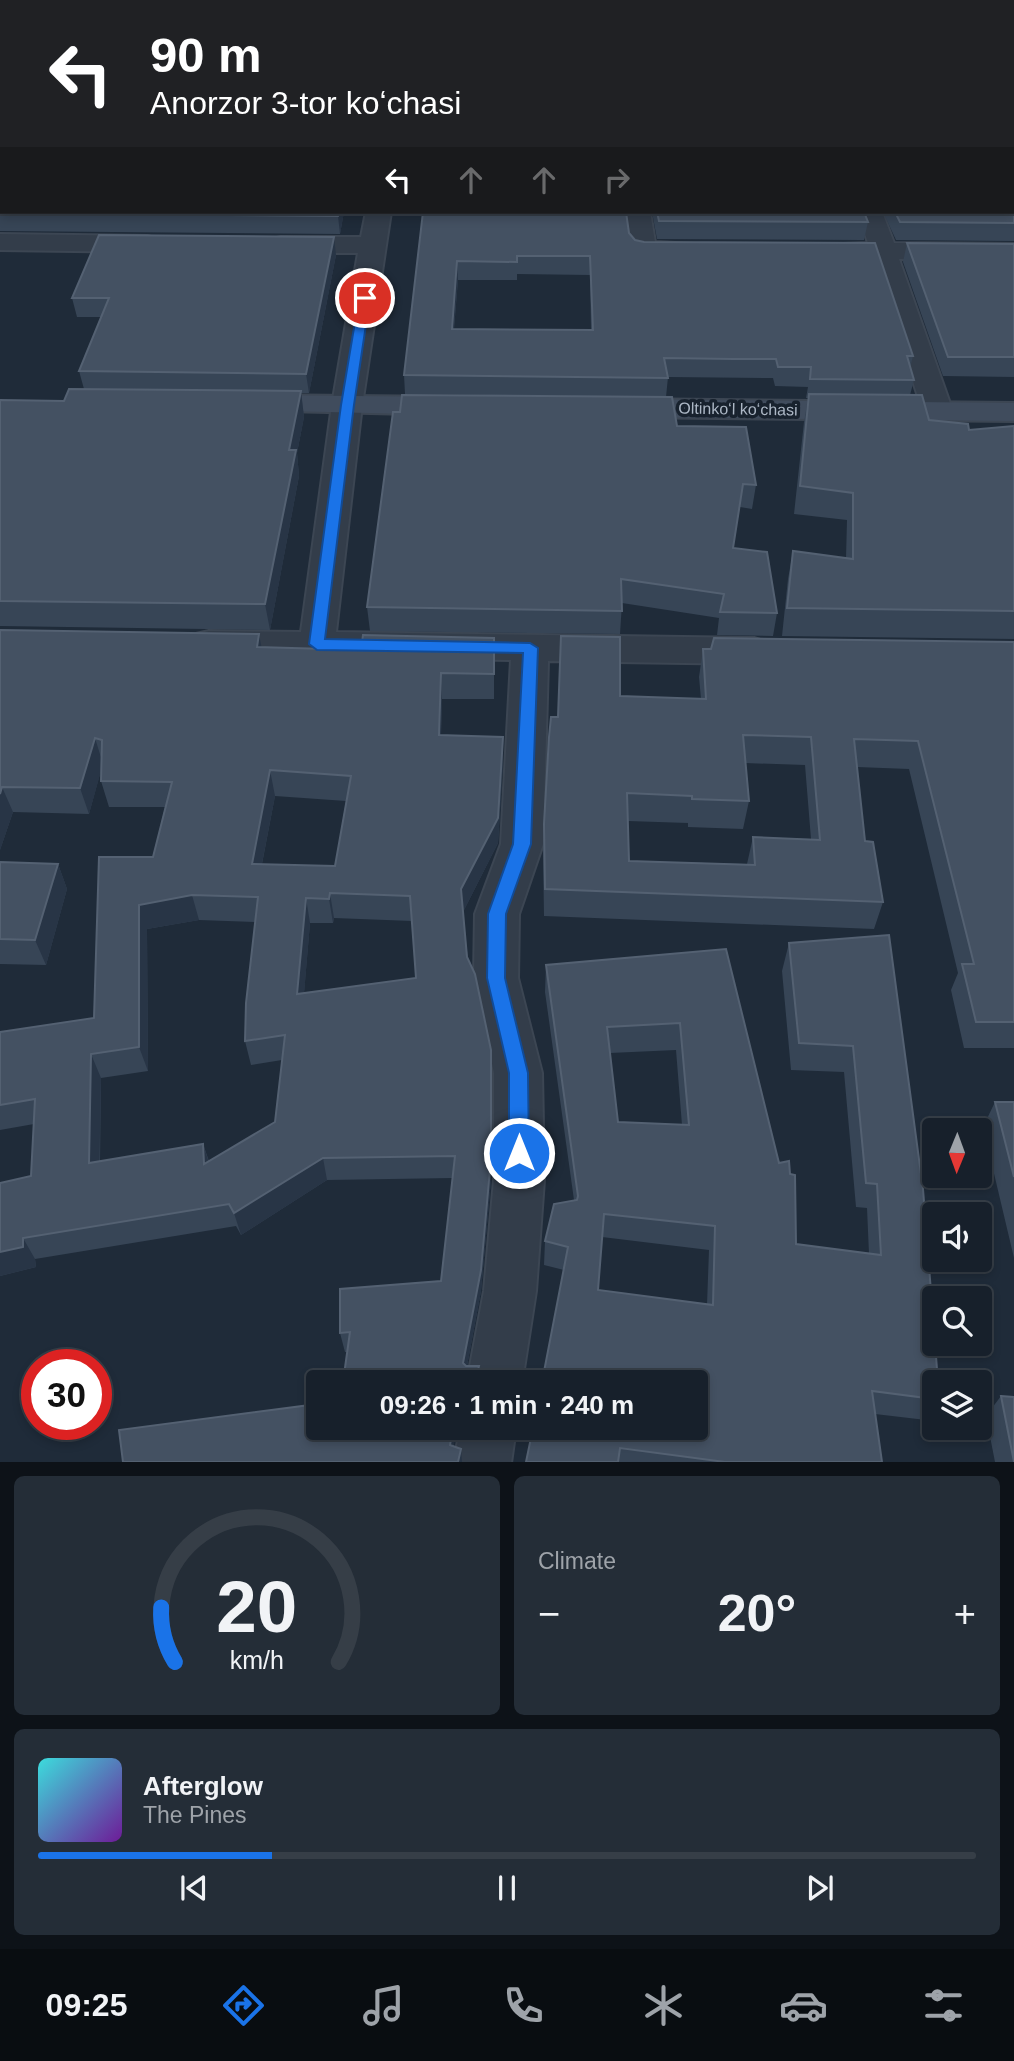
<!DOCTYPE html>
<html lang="en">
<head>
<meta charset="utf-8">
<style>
	:root { --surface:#17202b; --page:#242d37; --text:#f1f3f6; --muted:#9ea3a9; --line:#363e47; --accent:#1a73e8 }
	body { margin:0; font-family:Arial,sans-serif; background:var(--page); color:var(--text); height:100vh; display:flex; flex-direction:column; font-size:26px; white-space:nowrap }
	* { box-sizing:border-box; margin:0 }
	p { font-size:23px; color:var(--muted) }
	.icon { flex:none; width:38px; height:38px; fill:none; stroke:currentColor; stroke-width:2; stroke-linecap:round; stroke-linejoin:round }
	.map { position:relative; height:1462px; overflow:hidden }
	.side { display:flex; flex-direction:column; gap:14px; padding:14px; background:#0d1218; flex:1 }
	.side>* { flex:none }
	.top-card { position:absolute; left:0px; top:0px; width:1015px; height:214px; box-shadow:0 4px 10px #0003,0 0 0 2px var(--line); background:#202124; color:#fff; overflow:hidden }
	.needle { width:46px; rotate:181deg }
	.controls { position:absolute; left:922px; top:1118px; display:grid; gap:14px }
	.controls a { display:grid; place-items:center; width:70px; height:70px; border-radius:7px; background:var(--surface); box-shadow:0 4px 10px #0003,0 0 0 2px var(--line); font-size:35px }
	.speed { position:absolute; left:21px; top:1349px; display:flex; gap:14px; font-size:35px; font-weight:700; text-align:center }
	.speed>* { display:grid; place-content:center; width:91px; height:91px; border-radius:50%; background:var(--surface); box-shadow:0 4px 10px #0003,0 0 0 2px var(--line); line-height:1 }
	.speed .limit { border:10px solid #d22; background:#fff; color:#111 }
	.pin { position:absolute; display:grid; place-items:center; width:60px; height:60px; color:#fff; margin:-30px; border:4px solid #fff; border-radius:50%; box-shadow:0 2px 7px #0007 }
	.me { position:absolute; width:77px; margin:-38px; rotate:0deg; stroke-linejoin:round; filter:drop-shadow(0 0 5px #0008) }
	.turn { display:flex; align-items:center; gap:24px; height:147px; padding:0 35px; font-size:32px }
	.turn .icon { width:91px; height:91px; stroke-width:2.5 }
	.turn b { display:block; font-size:49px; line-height:60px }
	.lanes { display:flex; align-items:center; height:66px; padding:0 35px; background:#0003; justify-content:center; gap:35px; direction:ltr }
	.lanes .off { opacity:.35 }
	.big { font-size:52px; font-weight:800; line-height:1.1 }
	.side .card { flex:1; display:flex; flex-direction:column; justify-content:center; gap:10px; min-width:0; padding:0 24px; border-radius:10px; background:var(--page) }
	.side .dial { align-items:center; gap:0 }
	.dial svg { height:182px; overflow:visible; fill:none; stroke:var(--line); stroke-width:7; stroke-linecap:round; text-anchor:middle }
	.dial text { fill:var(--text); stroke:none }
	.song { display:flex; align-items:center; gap:21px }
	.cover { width:84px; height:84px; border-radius:10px; background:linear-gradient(135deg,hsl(180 70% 55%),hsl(280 70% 35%)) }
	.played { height:7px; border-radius:4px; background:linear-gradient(90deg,var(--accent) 25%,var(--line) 25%) }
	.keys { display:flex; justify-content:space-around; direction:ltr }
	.heat { display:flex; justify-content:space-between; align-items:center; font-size:38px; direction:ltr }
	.side .tiles { flex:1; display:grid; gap:14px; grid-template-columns:1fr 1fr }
	.card:last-child { grid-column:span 2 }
	.trip { position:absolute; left:306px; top:1370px; width:402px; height:70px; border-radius:7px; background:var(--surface); box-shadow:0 4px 10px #0003,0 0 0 2px var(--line); font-weight:800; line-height:70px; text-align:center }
	.dock { display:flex; height:112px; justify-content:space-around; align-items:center; background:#090d11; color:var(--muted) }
	.dock .icon { width:49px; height:49px }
	.dock .on { color:var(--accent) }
	.dock b { font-size:32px; color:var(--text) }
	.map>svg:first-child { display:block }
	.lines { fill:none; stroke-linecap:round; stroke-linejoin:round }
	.street-casing { stroke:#3c4653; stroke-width:4 }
	.secondary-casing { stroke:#3c4653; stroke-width:4 }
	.street { fill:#333d4a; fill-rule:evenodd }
	.secondary { fill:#404c5d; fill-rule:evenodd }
	.wall { fill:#374556; fill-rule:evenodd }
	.shaded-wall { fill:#283546 }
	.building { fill:#445162; stroke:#546172; stroke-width:2; fill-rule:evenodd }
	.route { fill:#1a73e8; stroke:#114b97; stroke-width:2 }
	.labels { text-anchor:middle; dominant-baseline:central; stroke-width:7; stroke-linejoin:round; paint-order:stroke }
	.far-street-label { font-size:16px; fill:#adb8c6; stroke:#18222e }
</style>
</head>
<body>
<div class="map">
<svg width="1014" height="1463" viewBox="0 0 1014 1463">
	<rect width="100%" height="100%" fill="#1f2b39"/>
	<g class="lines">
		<defs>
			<path id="street" d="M401 0H421V2H401Z
				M366 212H391L362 405 336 632 754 638 767 642 772 651 767 660 754 664 548 661 543 844 519 914 518 978 542 1073 544 1180 536 1291 522 1382H467L484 1291 494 1180V1073L474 978 475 914 501 844 511 660 209 655 196 652 191 643 196 634 209 631 301 632 332 405 358 253H281L272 251 268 245 272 239 281 237H361Z
				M626 212H650L655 242 695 244 699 250 695 256H634L630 250Z
				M858 212H882L894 243 1014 244V260L899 259 953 412 949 418 938 421 927 418 923 412 873 259 818 257 814 251 818 245 868 243Z
				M0 234 147 236 156 238 160 244 156 250 147 252 0 250Z
				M460 1428H516L511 1463H454Z"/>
			<path id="secondary" d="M251 395 453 397 464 400 468 406 464 412 453 415 240 410 236 404 240 398Z
				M622 399 1014 403V421L622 417 611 414 607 408 611 402Z"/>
		</defs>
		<use href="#street" class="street-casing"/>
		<use href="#secondary" class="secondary-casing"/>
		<use href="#street" class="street"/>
		<use href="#secondary" class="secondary"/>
	</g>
	<path class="wall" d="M0 0H388V2H2L344 212 340 234 0 231Z
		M1014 0V241L896 240 883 212H1013Z
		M423 212 629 233 635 240 913 356 910 368 914 380 910 395 929 420 969 430 1014 426V639L782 636 788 579 793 551 846 558 847 520 794 514 804 422 808 398H806L808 387 775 386 773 378 668 377 666 397 405 394 404 375ZM517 274 590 275 591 330 454 329 458 280H517Z
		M652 212H864L868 222 864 240 657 239Z
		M907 243 1014 244V377L943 376 903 262Z
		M336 255 309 393H301L304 417 297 453 299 476 270 630 0 626V400L64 401 84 389 79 371 101 317H77L72 298Z
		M677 426 756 485 752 509 740 507 733 548 777 613 773 636 717 635 719 618 622 603 620 634 370 631 367 607Z
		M0 630 262 647 361 650 494 638V699H442L441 735 503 763 498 843 463 912 491 1180 481 1291 467 1366H479V1382H343L347 1352H345L340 1333 441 1281 453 1178 327 1180 241 1235 236 1226 35 1259 36 1267 0 1276V1183L31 1176 34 1124 0 1130V1032L94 1018 153 857 165 807H109L101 781V770L89 814 13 812 0 850ZM275 796 346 801 335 866 262 864ZM334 918 412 921 416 978 304 993 310 923H333ZM199 920 255 922 245 1041 251 1065 282 1060 275 1122 209 1161 203 1144 100 1161 101 1078 148 1071 147 929Z
		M1014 642V1048H964L951 990 958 973 909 769 857 767 865 841 883 902 874 929 544 916 543 852 544 824 558 717 620 696 701 699 699 677 703 649ZM745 763 805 765 811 839 753 837 747 864 629 861 628 821 688 823V827L743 829 749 801Z
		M0 862 58 864 67 889 46 965 0 964Z
		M889 935 934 1382V1408L926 1420 875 1414 882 1462H526L564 1270 544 1265 545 1241 574 1200 545 992 546 965 726 949 796 1244 869 1254 867 1208 856 1207 844 1072 791 1070 782 971 789 943ZM676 1050 682 1125 618 1122 610 1053ZM602 1237 709 1250 707 1305 598 1290Z
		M995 1102H1014V1258L983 1127Z
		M1001 1396 1014 1397V1462H995L986 1416Z"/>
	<path class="shaded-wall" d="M339 212H344L340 234 338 216Z
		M334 237 336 255 309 393 306 374Z
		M457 261 458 280 452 348V329Z
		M301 391 304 417 297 453 299 476 270 630 265 604 289 450Z
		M259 634 264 660 257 647Z
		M441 673 442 699 440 761 439 735Z
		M503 737V763L498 843 462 914 461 889Z
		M95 738 103 764 89 814 80 788Z
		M270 770 275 796 257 889 252 864Z
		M2 787 13 812 0 850V794Z
		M58 864 67 889 46 965 35 940Z
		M330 893 334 918 333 923 329 899Z
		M192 895 199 920 147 929 148 1071 139 1047V905Z
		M306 898 310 923 302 1018 297 994Z
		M491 1050V1180L481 1291 464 1382 463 1363Z
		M91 1054 101 1078 99 1185 89 1163Z
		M203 1144 210 1166 204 1164Z
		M323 1158 327 1180 241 1235 234 1213Z
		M23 1238 35 1259 36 1267 0 1276V1252Z
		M479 1366V1382H475Z
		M453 1428H457L451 1462 450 1445Z
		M461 1449 462 1462H458Z"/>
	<path class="building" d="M0 0H381V2H2V212H339L338 216 0 213Z
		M447 0H1014V223L900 222 895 212H1013V2H446Z
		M423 212H626L629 233 635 240 644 242 875 243 913 356H907L914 380 810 379 811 367H778L776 359H733L664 358 668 378 404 375ZM517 256H590L593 330 452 329 457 261 517 262Z
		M657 212H864L868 222 659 221Z
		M99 235 334 237 306 374 79 371 109 298H72Z
		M907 243 1014 244V357H948Z
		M69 389 301 391 289 450H296L265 604 0 601V400L64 401Z
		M809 394 922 395 929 420 968 424 969 430 1014 426V611L787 608 793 551 853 559V493L800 486Z
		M402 395 672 397 677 426 746 427 756 485 743 484 733 548 767 552 777 613 720 612 724 594 621 579 622 611 367 607 393 412H400Z
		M0 630 259 634 257 647 361 650 363 635 494 638V674L441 673 439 735 503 737 498 818 461 889 467 957 475 974 491 1050V1158L481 1270 463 1363 466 1366H479L475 1382H343L350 1332 340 1333V1289L441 1281 455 1156 323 1158 234 1213 229 1204 23 1238V1247L0 1252V1183L31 1176 35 1099 0 1105V1032L94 1018 99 857H153L172 782 101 781 102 740 95 738 80 788 2 787 0 794ZM270 770 351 776 335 866 252 864ZM330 893 410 896 416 978 297 994 306 898 329 899ZM192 895 258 897 246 1003 245 1041 285 1035 275 1122 204 1164 203 1144 89 1163 91 1054 139 1047V905Z
		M561 636 620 637V696L706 699 703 649H711L714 638 1014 642V1022H976L962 964H974L918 741 854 739 865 841 873 842 883 902 545 889 544 824 549 737 551 717H558ZM743 735 811 737 820 840 753 837 755 865 629 861 627 793 692 796V799L749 801Z
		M0 862 58 864 35 940 0 939Z
		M889 935 923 1189 938 1382H934V1399L872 1391 882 1462H725L620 1448 618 1462H526L533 1428H696V1382H542L568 1247 545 1241 554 1204 577 1200 578 1196 546 965 726 949 779 1163 789 1161 790 1174 795 1175 796 1244 881 1255 877 1184 866 1183 853 1046 799 1043 789 943ZM680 1023 689 1125 618 1122 607 1027ZM604 1214 715 1226 713 1305 598 1290Z
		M995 1102H1014V1177Z
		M1001 1396 1014 1397V1462Z
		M318 1404V1428H453L450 1445 461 1449 458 1462H123L119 1430Z"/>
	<path class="route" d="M365 295 370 298 354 405 325 639 530 643 538 648 531 844 506 914 505 978 528 1073 529 1153 526 1160 519 1162 512 1160 509 1153V1073L487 978 488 914 513 844 523 653 317 650 309 644 341 405 359 298Z"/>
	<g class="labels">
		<g class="far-street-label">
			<text transform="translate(738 409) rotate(1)">Oltinkoʻl koʻchasi</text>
		</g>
	</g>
</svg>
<div class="controls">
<a><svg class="needle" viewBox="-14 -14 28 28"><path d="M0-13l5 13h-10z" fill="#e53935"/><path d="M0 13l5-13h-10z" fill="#9ea3a9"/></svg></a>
<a><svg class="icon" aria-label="sound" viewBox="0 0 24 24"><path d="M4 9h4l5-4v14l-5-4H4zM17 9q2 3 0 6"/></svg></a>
<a><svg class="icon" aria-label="search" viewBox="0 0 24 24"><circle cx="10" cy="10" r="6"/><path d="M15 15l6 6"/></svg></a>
<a><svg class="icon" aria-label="layers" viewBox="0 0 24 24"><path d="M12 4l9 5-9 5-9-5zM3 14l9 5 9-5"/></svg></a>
</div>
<div class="speed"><div class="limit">30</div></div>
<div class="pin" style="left:365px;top:298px;background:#d93025"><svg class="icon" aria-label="arrive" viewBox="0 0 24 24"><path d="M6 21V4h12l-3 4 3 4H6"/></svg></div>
<svg class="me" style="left:519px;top:1153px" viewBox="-20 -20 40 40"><circle r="17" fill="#1a73e8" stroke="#fff" stroke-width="3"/><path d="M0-11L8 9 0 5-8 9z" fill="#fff"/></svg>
<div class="trip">09:26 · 1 min · 240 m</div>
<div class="top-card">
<div class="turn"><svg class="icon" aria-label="left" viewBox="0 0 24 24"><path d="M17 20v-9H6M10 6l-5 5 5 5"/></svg><div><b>90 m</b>Anorzor 3-tor koʻchasi</div></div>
<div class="lanes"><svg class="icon" aria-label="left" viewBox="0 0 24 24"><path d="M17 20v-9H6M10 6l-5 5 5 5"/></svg><svg class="icon off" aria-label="ahead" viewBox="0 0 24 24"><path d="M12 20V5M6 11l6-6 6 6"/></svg><svg class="icon off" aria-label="ahead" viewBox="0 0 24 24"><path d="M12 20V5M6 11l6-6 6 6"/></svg><svg class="icon off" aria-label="right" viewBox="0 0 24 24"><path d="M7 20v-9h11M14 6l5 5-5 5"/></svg></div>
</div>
</div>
<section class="side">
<div class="tiles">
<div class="card dial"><svg viewBox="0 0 100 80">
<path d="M14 69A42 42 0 1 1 86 69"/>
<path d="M14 69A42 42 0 0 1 8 45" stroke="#1a73e8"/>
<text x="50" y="56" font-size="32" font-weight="700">20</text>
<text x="50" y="72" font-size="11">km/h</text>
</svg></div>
<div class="card"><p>Climate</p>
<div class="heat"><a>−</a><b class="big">20°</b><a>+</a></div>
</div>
<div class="card">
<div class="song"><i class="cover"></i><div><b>Afterglow</b><p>The Pines</p></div></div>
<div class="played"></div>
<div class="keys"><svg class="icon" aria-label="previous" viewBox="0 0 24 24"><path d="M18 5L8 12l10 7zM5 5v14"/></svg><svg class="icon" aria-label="pause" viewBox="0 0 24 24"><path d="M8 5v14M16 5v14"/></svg><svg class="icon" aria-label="next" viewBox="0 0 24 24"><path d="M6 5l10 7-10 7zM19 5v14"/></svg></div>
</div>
</div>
</section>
<nav class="dock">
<b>09:25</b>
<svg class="icon on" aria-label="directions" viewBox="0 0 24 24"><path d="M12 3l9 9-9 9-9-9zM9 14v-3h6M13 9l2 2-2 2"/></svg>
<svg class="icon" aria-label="music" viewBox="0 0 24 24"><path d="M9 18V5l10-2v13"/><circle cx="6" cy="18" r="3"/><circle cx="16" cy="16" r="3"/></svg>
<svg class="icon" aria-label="phone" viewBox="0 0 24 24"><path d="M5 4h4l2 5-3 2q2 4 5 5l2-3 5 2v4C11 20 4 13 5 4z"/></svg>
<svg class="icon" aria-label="climate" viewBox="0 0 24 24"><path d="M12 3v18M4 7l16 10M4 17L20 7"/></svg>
<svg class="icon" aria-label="car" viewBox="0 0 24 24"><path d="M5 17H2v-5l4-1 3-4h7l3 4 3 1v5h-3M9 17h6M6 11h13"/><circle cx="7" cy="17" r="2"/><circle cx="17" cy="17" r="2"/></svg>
<svg class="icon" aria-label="filters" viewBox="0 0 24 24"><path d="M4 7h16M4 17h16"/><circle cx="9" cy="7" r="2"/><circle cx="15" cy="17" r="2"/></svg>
</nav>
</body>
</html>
